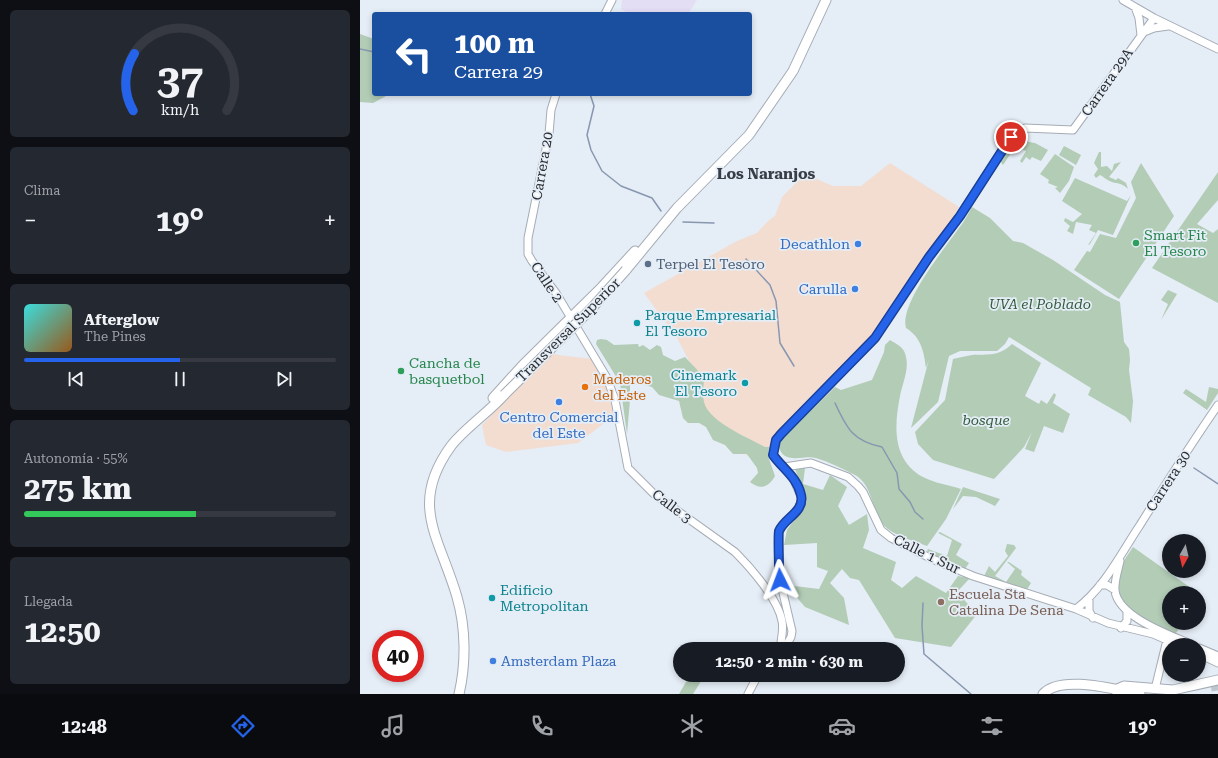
<!DOCTYPE html>
<html lang="es">
<head>
<meta charset="utf-8">
<style>
	:root { --surface:#171b24; --page:#242831; --text:#f1f3f6; --muted:#9ea1a6; --line:#363941; --accent:#2563eb }
	body { margin:0; font-family:"Roboto Serif",serif; background:var(--page); color:var(--text); height:100vh; display:flex; flex-direction:column; font-size:15px; white-space:nowrap }
	* { box-sizing:border-box; margin:0 }
	p { font-size:13px; color:var(--muted) }
	.icon { flex:none; width:22px; height:22px; fill:none; stroke:currentColor; stroke-width:2; stroke-linecap:round; stroke-linejoin:round }
	.map { position:relative; flex:1; overflow:hidden }
	.sheet { display:flex; flex-direction:column; gap:10px; padding:10px; background:#0d0f14; width:360px }
	.sheet>* { flex:none }
	.top-card { position:absolute; left:12px; top:12px; width:380px; height:84px; border-radius:4px; box-shadow:0 2px 6px #0003; background:#1a4fa0; color:#fff; overflow:hidden }
	.needle { width:26px; rotate:188deg }
	.controls { position:absolute; left:802px; top:534px; display:grid; gap:8px }
	.controls a { display:grid; place-items:center; width:44px; height:44px; border-radius:50%; background:var(--surface); box-shadow:0 2px 6px #0003; font-size:20px }
	.speed { position:absolute; left:12px; top:630px; display:flex; gap:8px; font-size:20px; font-weight:700; text-align:center }
	.speed>* { display:grid; place-content:center; width:52px; height:52px; border-radius:50%; background:var(--surface); box-shadow:0 2px 6px #0003; line-height:1 }
	.speed .limit { border:6px solid #d22; background:#fff; color:#111 }
	.pin { position:absolute; display:grid; place-items:center; width:34px; height:34px; color:#fff; margin:-17px; border:2px solid #fff; border-radius:50%; box-shadow:0 1px 4px #0007 }
	.me { position:absolute; width:44px; margin:-22px; rotate:357deg; stroke-linejoin:round; filter:drop-shadow(0 0 3px #0008) }
	.turn { display:flex; align-items:center; gap:14px; height:84px; padding:0 16px; font-size:18px }
	.turn .icon { width:52px; height:52px; stroke-width:2.5 }
	.turn b { display:block; font-size:28px; line-height:34px }
	.big { font-size:30px; font-weight:700; line-height:1.1 }
	.sheet .widget { flex:1; display:flex; flex-direction:column; justify-content:center; gap:6px; min-width:0; padding:0 14px; border-radius:6px; background:var(--page) }
	.sheet .dial { align-items:center; gap:0 }
	.dial svg { height:104px; overflow:visible; fill:none; stroke:var(--line); stroke-width:7; stroke-linecap:round; text-anchor:middle }
	.dial text { fill:var(--text); stroke:none }
	.song { display:flex; align-items:center; gap:12px }
	.cover { width:48px; height:48px; border-radius:6px; background:linear-gradient(135deg,hsl(180 70% 55%),hsl(30 70% 35%)) }
	.played { height:4px; border-radius:2px; background:linear-gradient(90deg,var(--accent) 50%,var(--line) 50%) }
	.keys { display:flex; justify-content:space-around; direction:ltr }
	.heat { display:flex; justify-content:space-between; align-items:center; font-size:22px; direction:ltr }
	.charge { height:6px; border-radius:3px; background:linear-gradient(90deg,#34c759 55%,var(--line) 0) }
	.trip { position:absolute; left:313px; top:642px; width:232px; height:40px; border-radius:20px; background:var(--surface); box-shadow:0 2px 6px #0003; font-weight:700; line-height:40px; text-align:center }
	.tabs { display:flex; height:64px; justify-content:space-around; align-items:center; background:#090b0e; color:var(--muted) }
	.tabs .icon { width:28px; height:28px }
	.tabs .selected { color:var(--accent) }
	.tabs b { font-size:18px; color:var(--text) }
	main { display:flex; flex:1; min-height:0 }
	.map>svg:first-child { display:block }
	.commercial { fill:#f3ddd1 }
	.medical { fill:#e3def4 }
	.green { fill:#b2ccb6 }
	.lines { fill:none; stroke-linecap:round; stroke-linejoin:round }
	.stream { stroke:#8897b0; stroke-width:1.5 }
	.major-tunnel { stroke:#bfc6ce; stroke-width:9; stroke-dasharray:9 4.5; stroke-linecap:butt }
	.minor-casing { stroke:#a5acb5; stroke-width:9 }
	.major-casing { stroke:#a5acb5; stroke-width:11 }
	.minor { stroke:#fff; stroke-width:7 }
	.major { stroke:#fff; stroke-width:9 }
	.major-bridge-casing { stroke:#a5acb5; stroke-width:11; stroke-linecap:butt }
	.major-bridge { stroke:#fff; stroke-width:9 }
	.route-casing { stroke:#184099; stroke-width:10 }
	.route { stroke:#2563eb; stroke-width:7 }
	.leisure-dot { fill:#2e9e5b; stroke:#e5edf6; stroke-width:1.5 }
	.shop-dot { fill:#3f7fe0; stroke:#e5edf6; stroke-width:1.5 }
	.service-dot { fill:#5c6f8a; stroke:#e5edf6; stroke-width:1.5 }
	.culture-dot { fill:#0f9aa8; stroke:#e5edf6; stroke-width:1.5 }
	.food-dot { fill:#e8710a; stroke:#e5edf6; stroke-width:1.5 }
	.education-dot { fill:#8d6e63; stroke:#e5edf6; stroke-width:1.5 }
	.labels { text-anchor:middle; dominant-baseline:central; stroke-width:3.5; stroke-linejoin:round; paint-order:stroke }
	.street-label { font-size:14px; fill:#292c30; stroke:#e5edf6 }
	.leisure-label { font-size:14px; fill:#27864d; stroke:#e5edf6; text-anchor:start }
	.shop-label { font-size:14px; fill:#366cbe; stroke:#e5edf6; text-anchor:end }
	.service-label { font-size:14px; fill:#4e5e75; stroke:#e5edf6; text-anchor:start }
	.park-label { font-size:14px; font-style:italic; fill:#335c3c; stroke:#e5edf6 }
	.culture-label { font-size:14px; fill:#0d838f; stroke:#e5edf6; text-anchor:start }
	.food-label { font-size:14px; fill:#c56008; stroke:#e5edf6; text-anchor:start }
	.education-label { font-size:14px; fill:#785e54; stroke:#e5edf6; text-anchor:start }
	.neighbourhood-label { font-size:15px; font-weight:bold; fill:#383e46; stroke:#e5edf6 }
</style>
</head>
<body>
<main>
<section class="sheet">
<div class="widget dial"><svg viewBox="0 0 100 80">
<path d="M14 69A42 42 0 1 1 86 69"/>
<path d="M14 69A42 42 0 0 1 15 25" stroke="#2563eb"/>
<text x="50" y="56" font-size="32" font-weight="700">37</text>
<text x="50" y="72" font-size="11">km/h</text>
</svg></div>
<div class="widget"><p>Clima</p>
<div class="heat"><a>−</a><b class="big">19°</b><a>+</a></div>
</div>
<div class="widget">
<div class="song"><i class="cover"></i><div><b>Afterglow</b><p>The Pines</p></div></div>
<div class="played"></div>
<div class="keys"><svg class="icon" aria-label="previous" viewBox="0 0 24 24"><path d="M18 5L8 12l10 7zM5 5v14"/></svg><svg class="icon" aria-label="pause" viewBox="0 0 24 24"><path d="M8 5v14M16 5v14"/></svg><svg class="icon" aria-label="next" viewBox="0 0 24 24"><path d="M6 5l10 7-10 7zM19 5v14"/></svg></div>
</div>
<div class="widget"><p>Autonomía · 55%</p><b class="big">275 km</b><div class="charge"></div></div>
<div class="widget"><p>Llegada</p><b class="big">12:50</b></div>
</section>
<div class="map">
<svg width="858" height="694" viewBox="0 0 858 694">
	<rect width="100%" height="100%" fill="#e5edf6"/>
	<path class="commercial" d="M530 163 599 207 590 223 554 272 515 333 441 406 399 463 355 435 336 402V374L317 338 284 293 377 241 397 233 408 221 415 216 422 197 445 174 473 186H501Z
		M192 353 198 355 233 359 249 389 255 415 218 443 146 452 126 445 122 425Z"/>
	<path class="medical" d="M262 0H337L328 14H269L261 9Z"/>
	<path class="green" d="M0 34 14 39V94H30L13 103 0 102Z
		M653 139 675 143 688 150 681 161 672 157 670 160 666 157 662 163 660 161 666 151 655 147 643 165 640 161Z
		M704 146 721 155 716 165 699 155Z
		M739 152H741V167L747 166 752 171 754 164 761 162 749 177 756 180 758 178 766 183 768 189C762 183 759 184 752 182 748 181 744 177 740 175L736 178 734 175 738 169 734 163Z
		M695 154 714 167 709 181 700 193 695 188 698 187 688 183 689 180 680 174Z
		M781 163 814 216 759 299 714 270 727 251 730 252 740 234 756 238 776 198 771 182Z
		M858 172V200L837 224 853 233 858 229V303L792 268Z
		M715 178 767 201 771 195 753 235 738 230 730 244 728 245 736 233 729 230 732 225 716 222 713 234 707 231 710 226 704 221 705 218 713 222 722 214 702 201Z
		M612 207 630 218 653 241 663 243 693 260 745 295 760 302 764 342 769 349 770 360 769 370 773 401 771 423 766 417 728 395 731 388 726 385 649 337 645 344 637 351H600L589 356 578 402 551 428 569 359 566 368C564 352 561 337 546 328 539 304 585 248 599 228 604 222 608 214 612 207Z
		M808 290 817 294 801 320 808 304 801 300Z
		M241 339 247 340 254 345 278 344 279 347 283 345 290 350 297 345 301 347 303 355 315 361 325 357 344 377C344 385 342 394 344 402 349 422 387 437 405 447H409L408 456 415 476C408 488 400 490 390 482L398 473 397 468 387 454H373L365 445 353 440 346 427 339 423H328L323 418 319 401 299 395 292 387 281 384 270 385V400L267 434 260 383 236 344 237 340Z
		M530 340C535 343 541 346 544 351 551 366 543 381 540 396 534 426 532 460 563 477 574 483 589 485 601 489L586 519 567 546C555 541 538 537 528 529 510 515 515 484 493 474 481 468 469 462 456 458 445 455 426 464 420 450 418 444 420 441 424 437L475 387 481 390 512 380 524 352 525 345Z
		M652 344 681 363 665 396 679 404 681 400 687 404 694 393 696 395 693 403 710 414 703 433 684 426 674 452 665 449 672 432 664 447 634 479 573 460 558 444 555 432 585 400 593 359C599 358 605 356 612 355 629 354 638 357 652 344Z
		M849 387 858 389V393L847 410 823 393 826 389 846 402Z
		M445 468 443 484 463 490 470 475 487 487 478 506 489 525 507 514 509 530 503 548 536 562 531 580 542 588 556 576 586 593 598 576 610 578 597 592 617 614 591 647 535 638 499 580 490 578 482 569 470 583 484 598 489 625 445 607 426 585 459 589 468 571 457 567V543L424 545 427 530 447 501 435 469Z
		M603 487 640 499 635 506 616 497 603 496 593 509Z
		M580 532 602 544 596 555 609 563 605 569 576 558 567 551 568 549 587 556 592 540 578 533Z
		M647 544 654 545 656 548 635 576 646 582 655 569 647 562H649L662 571 661 575 671 583 666 591 611 573V571L624 576 629 566 635 572 648 556 645 551Z
		M773 547 838 593H809V623H823L814 636 772 616 755 590 759 568Z
		M330 675H345L333 694H319Z"/>
	<g class="lines">
		<path class="stream" d="M0 49 14 52
			M230 94 234 106 227 135 231 150 242 171 261 186 292 198 301 211
			M323 222 354 223
			M386 259 410 285 416 301 420 343 434 366
			M475 403C487 429 493 441 522 447L537 473 539 489 550 502 555 512 563 519
			M834 468 858 484
			M563 603 562 626 564 654 611 694"/>
		<path class="major-tunnel" d="M851 687 858 686"/>
		<defs>
			<path id="minor" d="M763 0 794 18 858 49
				M775 7 779 18 781 35
				M245 14 252 0
				M784 32 794 28 808 26
				M196 94 191 110 189 134 168 238V254L172 261 196 293 247 378 255 400 268 468 294 494 375 552C391 568 418 599 422 621 424 630 421 640 420 649
				M424 467 451 463 488 477 498 486 503 492 521 530 531 538 570 558 613 576 716 609 748 623 793 634 818 645
				M760 561C758 570 754 582 755 591 759 618 811 635 833 645
				M740 585H747L755 590
				M729 598V611L733 618
				M716 609C745 587 760 555 780 525 805 485 831 444 858 405
				M761 628 767 621V612
				M839 648 858 656
				M424 649 431 637 432 631 419 576V531L425 523 437 512 442 500 441 496 432 476 413 455 416 440 421 434 515 338 569 257 600 216 651 137 658 130 665 128 713 130 794 18
				M839 654 858 663
				M795 689 807 640
				M388 694 398 675"/>
			<path id="major" d="M266 270 317 208 389 135 433 71 466 0
				M133 398 163 365 240 289 275 251
				M755 690 764 686 813 690 858 680
				M99 694C106 664 106 628 97 597 80 538 48 505 91 446 104 429 129 412 144 395
				M683 694C701 674 756 690 780 694"/>
		</defs>
		<use href="#minor" class="minor-casing"/>
		<use href="#major" class="major-casing"/>
		<use href="#minor" class="minor"/>
		<use href="#major" class="major"/>
		<defs>
			<path id="major-bridge" d="M144 395 231 309 266 270"/>
		</defs>
		<use href="#major-bridge" class="major-bridge-casing"/>
		<use href="#major-bridge" class="major-bridge"/>
	</g>
	<g class="lines">
		<defs>
			<path id="route" d="M420 580C419 575 418 534 419 531 424 518 445 512 441 495 437 477 423 469 413 455L416 440 421 434 515 338 569 257 600 216 651 137"/>
		</defs>
		<use href="#route" class="route-casing"/>
		<use href="#route" class="route"/>
	</g>
	<g class="leisure-dot">
		<circle cx="776" cy="243" r="4"/>
		<circle cx="41" cy="371" r="4"/>
	</g>
	<g class="shop-dot">
		<circle cx="498" cy="244" r="4"/>
		<circle cx="495" cy="289" r="4"/>
		<circle cx="199" cy="402" r="4"/>
		<circle cx="133" cy="661" r="4"/>
	</g>
	<circle class="service-dot" cx="288" cy="264" r="4"/>
	<g class="culture-dot">
		<circle cx="277" cy="323" r="4"/>
		<circle cx="385" cy="383" r="4"/>
		<circle cx="132" cy="598" r="4"/>
	</g>
	<circle class="food-dot" cx="225" cy="387" r="4"/>
	<circle class="education-dot" cx="581" cy="602" r="4"/>
	<g class="labels">
		<g class="street-label">
			<text transform="translate(747 82) rotate(-55)">Carrera 29A</text>
			<text transform="translate(182 166) rotate(-80)">Carrera 20</text>
			<text transform="translate(187 282) rotate(56)">Calle 2</text>
			<text transform="translate(208 330) rotate(-45)">Transversal Superior</text>
			<text transform="translate(808 481) rotate(-57)">Carrera 30</text>
			<text transform="translate(312 506) rotate(37)">Calle 3</text>
			<text transform="translate(567 554) rotate(26)">Calle 1 Sur</text>
		</g>
		<g class="leisure-label">
			<text x="784" y="235">Smart Fit<tspan x="784" dy="16">El Tesoro</tspan></text>
			<text x="49" y="363">Cancha de<tspan x="49" dy="16">basquetbol</tspan></text>
		</g>
		<g class="shop-label">
			<text x="490" y="244">Decathlon</text>
			<text x="487" y="289">Carulla</text>
			<text x="199" y="417" text-anchor="middle">Centro Comercial<tspan x="199" dy="16">del Este</tspan></text>
			<text x="141" y="661" text-anchor="start">Amsterdam Plaza</text>
		</g>
		<g class="service-label">
			<text x="296" y="264">Terpel El Tesoro</text>
		</g>
		<g class="park-label">
			<text x="680" y="304">UVA el Poblado</text>
			<text x="626" y="420">bosque</text>
		</g>
		<g class="culture-label">
			<text x="285" y="315">Parque Empresarial<tspan x="285" dy="16">El Tesoro</tspan></text>
			<text x="377" y="375" text-anchor="end">Cinemark<tspan x="377" dy="16">El Tesoro</tspan></text>
			<text x="140" y="590">Edificio<tspan x="140" dy="16">Metropolitan</tspan></text>
		</g>
		<g class="food-label">
			<text x="233" y="379">Maderos<tspan x="233" dy="16">del Este</tspan></text>
		</g>
		<g class="education-label">
			<text x="589" y="594">Escuela Sta<tspan x="589" dy="16">Catalina De Sena</tspan></text>
		</g>
		<g class="neighbourhood-label">
			<text x="406" y="174">Los Naranjos</text>
		</g>
	</g>
</svg>
<div class="controls">
<a><svg class="needle" viewBox="-14 -14 28 28"><path d="M0-13l5 13h-10z" fill="#e53935"/><path d="M0 13l5-13h-10z" fill="#9ea1a6"/></svg></a>
<a>+</a>
<a>−</a>
</div>
<div class="speed"><div class="limit">40</div></div>
<div class="pin" style="left:651px;top:137px;background:#d93025"><svg class="icon" aria-label="arrive" viewBox="0 0 24 24"><path d="M6 21V4h12l-3 4 3 4H6"/></svg></div>
<svg class="me" style="left:420px;top:580px" viewBox="-20 -20 40 40"><path d="M0-17L14 15 0 8-14 15z" fill="#2563eb" stroke="#fff" stroke-width="4"/></svg>
<div class="trip">12:50 · 2 min · 630 m</div>
<div class="top-card">
<div class="turn"><svg class="icon" aria-label="left" viewBox="0 0 24 24"><path d="M17 20v-9H6M10 6l-5 5 5 5"/></svg><div><b>100 m</b>Carrera 29</div></div>
</div>
</div>
</main>
<nav class="tabs">
<b>12:48</b>
<svg class="icon selected" aria-label="directions" viewBox="0 0 24 24"><path d="M12 3l9 9-9 9-9-9zM9 14v-3h6M13 9l2 2-2 2"/></svg>
<svg class="icon" aria-label="music" viewBox="0 0 24 24"><path d="M9 18V5l10-2v13"/><circle cx="6" cy="18" r="3"/><circle cx="16" cy="16" r="3"/></svg>
<svg class="icon" aria-label="phone" viewBox="0 0 24 24"><path d="M5 4h4l2 5-3 2q2 4 5 5l2-3 5 2v4C11 20 4 13 5 4z"/></svg>
<svg class="icon" aria-label="climate" viewBox="0 0 24 24"><path d="M12 3v18M4 7l16 10M4 17L20 7"/></svg>
<svg class="icon" aria-label="car" viewBox="0 0 24 24"><path d="M5 17H2v-5l4-1 3-4h7l3 4 3 1v5h-3M9 17h6M6 11h13"/><circle cx="7" cy="17" r="2"/><circle cx="17" cy="17" r="2"/></svg>
<svg class="icon" aria-label="filters" viewBox="0 0 24 24"><path d="M4 7h16M4 17h16"/><circle cx="9" cy="7" r="2"/><circle cx="15" cy="17" r="2"/></svg>
<b>19°</b>
</nav>
</body>
</html>
